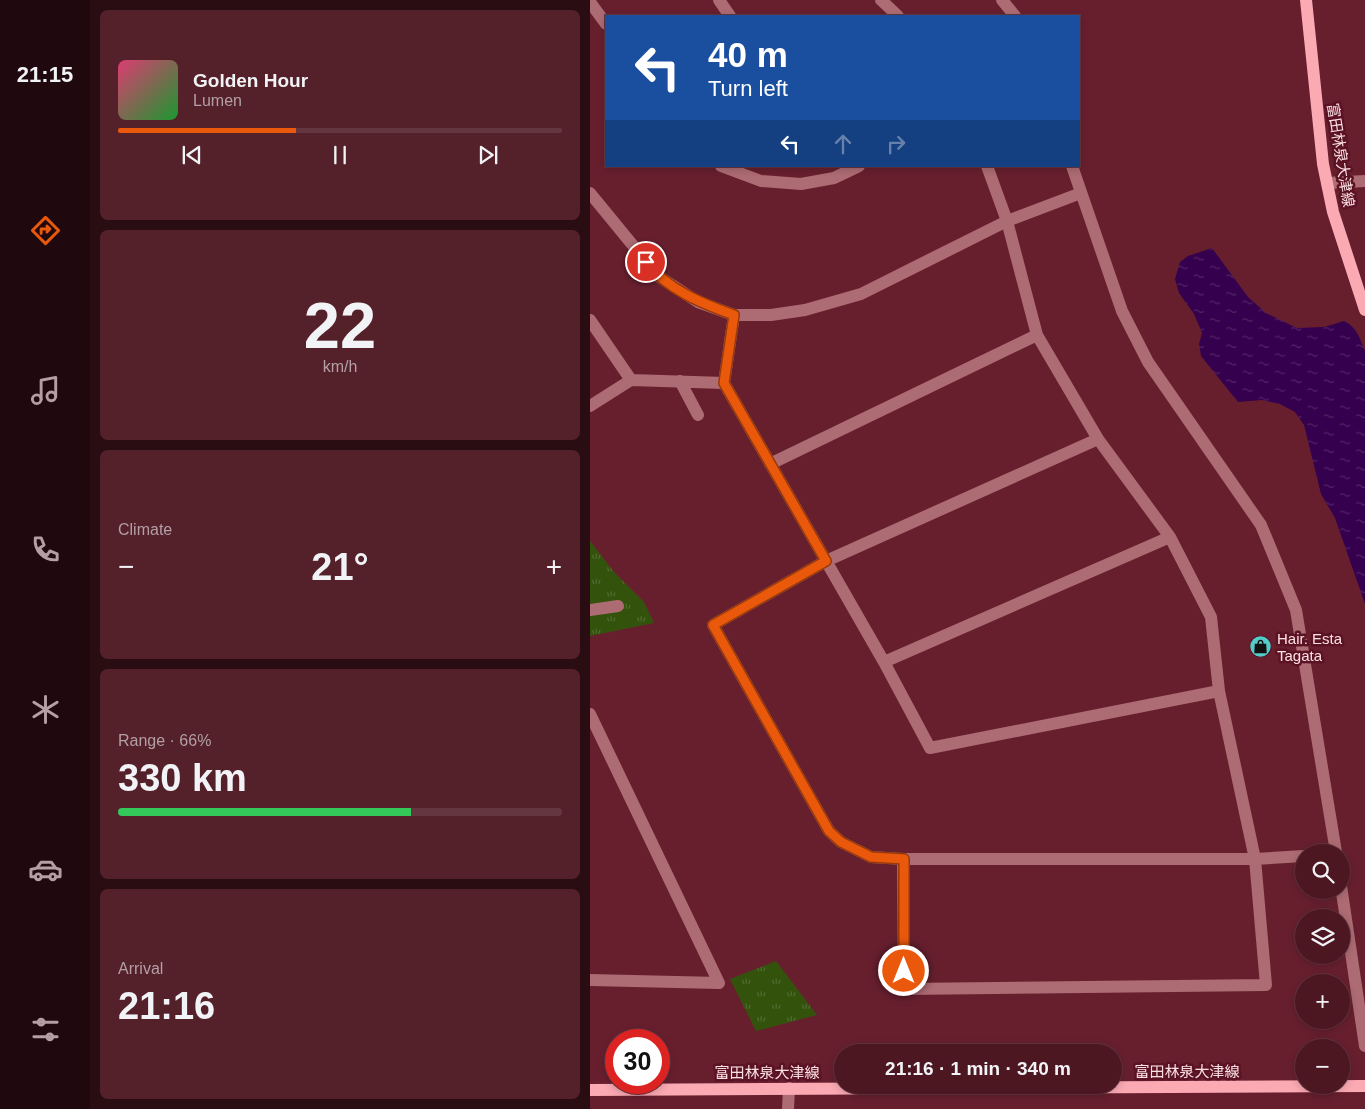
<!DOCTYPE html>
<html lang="en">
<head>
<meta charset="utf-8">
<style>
	:root { --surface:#4d1722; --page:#54202a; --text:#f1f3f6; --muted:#b39fa5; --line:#643640; --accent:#ea580c }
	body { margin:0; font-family:Helvetica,"Noto Sans JP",sans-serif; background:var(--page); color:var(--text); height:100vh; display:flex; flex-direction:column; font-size:19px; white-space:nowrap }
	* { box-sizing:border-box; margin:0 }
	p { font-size:16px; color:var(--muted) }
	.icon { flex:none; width:28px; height:28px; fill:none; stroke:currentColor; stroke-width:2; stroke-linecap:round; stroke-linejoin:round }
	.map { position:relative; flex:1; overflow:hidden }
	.panel { display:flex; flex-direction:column; gap:10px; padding:10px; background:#2a0d13; width:500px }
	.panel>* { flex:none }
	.guide { position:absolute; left:15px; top:15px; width:475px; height:152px; border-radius:0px; box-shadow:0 2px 8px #0003,0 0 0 1px var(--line); background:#1a4fa0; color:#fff; overflow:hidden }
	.fabs { position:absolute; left:705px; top:844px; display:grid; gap:10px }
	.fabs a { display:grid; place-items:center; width:55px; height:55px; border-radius:50%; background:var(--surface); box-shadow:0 2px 8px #0003,0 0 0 1px var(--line); font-size:25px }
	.speed { position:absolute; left:15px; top:1029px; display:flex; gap:10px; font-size:25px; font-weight:700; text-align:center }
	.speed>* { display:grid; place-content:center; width:65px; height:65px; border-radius:50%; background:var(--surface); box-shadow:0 2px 8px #0003,0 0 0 1px var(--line); line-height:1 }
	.speed .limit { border:8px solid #d22; background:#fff; color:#111 }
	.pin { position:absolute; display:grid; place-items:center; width:42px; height:42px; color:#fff; margin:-21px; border:2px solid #fff; border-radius:50%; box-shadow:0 1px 5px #0007 }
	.me { position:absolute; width:55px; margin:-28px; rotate:0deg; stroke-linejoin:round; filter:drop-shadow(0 0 4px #0008) }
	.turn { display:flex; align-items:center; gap:18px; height:105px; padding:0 20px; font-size:22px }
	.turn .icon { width:65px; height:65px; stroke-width:2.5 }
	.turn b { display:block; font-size:35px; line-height:42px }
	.lanes { display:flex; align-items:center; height:48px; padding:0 20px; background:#0003; justify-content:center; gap:25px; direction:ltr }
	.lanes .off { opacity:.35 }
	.big { font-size:38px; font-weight:800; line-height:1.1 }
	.panel .card { flex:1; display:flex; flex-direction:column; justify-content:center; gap:8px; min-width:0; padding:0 18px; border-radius:8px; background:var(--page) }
	.panel .dial { align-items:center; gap:0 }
	.dial b { font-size:65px; line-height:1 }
	.song { display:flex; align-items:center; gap:15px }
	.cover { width:60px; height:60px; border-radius:8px; background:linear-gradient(135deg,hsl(340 70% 55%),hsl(130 70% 35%)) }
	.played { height:5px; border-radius:2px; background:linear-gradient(90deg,var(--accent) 40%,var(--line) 40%) }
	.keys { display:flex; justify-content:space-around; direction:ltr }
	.heat { display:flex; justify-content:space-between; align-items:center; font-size:28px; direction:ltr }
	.charge { height:8px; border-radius:4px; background:linear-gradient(90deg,#34c759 66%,var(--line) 0) }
	.trip { position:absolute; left:244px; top:1044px; width:288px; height:50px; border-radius:25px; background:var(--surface); box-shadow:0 2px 8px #0003,0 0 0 1px var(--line); font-weight:800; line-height:50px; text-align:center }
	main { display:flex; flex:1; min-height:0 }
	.tab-bar { display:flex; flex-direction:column; width:90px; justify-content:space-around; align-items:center; background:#1f090e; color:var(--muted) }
	.tab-bar .icon { width:35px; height:35px }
	.tab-bar .selected { color:var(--accent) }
	.tab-bar b { font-size:22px; color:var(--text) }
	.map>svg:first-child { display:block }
	.grass { fill:url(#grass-tufts) }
	.water { fill:url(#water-ripples) }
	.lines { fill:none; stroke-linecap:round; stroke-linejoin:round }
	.minor { stroke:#ad6b73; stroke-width:12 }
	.major { stroke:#fba9b3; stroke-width:12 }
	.route-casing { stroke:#983908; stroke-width:12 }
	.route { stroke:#ea580c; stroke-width:9 }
	.labels { text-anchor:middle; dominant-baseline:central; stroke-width:5; stroke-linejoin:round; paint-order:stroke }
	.street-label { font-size:15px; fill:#fbe0e2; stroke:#5b1324 }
	.poi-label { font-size:15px; fill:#fbe0e2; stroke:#5b1324; text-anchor:start }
</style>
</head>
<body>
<main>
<nav class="tab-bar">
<b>21:15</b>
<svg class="icon selected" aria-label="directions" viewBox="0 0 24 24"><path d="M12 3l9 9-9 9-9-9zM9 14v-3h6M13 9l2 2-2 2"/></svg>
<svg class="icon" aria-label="music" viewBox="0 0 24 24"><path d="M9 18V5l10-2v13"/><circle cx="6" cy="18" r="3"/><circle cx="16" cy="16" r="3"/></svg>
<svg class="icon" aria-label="phone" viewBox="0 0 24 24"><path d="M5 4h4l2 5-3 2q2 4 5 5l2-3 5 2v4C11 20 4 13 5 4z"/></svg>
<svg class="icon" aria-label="climate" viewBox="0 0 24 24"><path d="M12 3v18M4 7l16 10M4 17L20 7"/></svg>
<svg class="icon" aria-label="car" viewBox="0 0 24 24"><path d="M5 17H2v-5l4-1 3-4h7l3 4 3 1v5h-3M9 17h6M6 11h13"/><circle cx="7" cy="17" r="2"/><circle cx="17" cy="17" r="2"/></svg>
<svg class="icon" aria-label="filters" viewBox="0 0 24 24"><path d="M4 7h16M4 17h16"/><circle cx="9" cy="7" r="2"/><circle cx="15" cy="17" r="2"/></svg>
</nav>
<section class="panel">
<div class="card">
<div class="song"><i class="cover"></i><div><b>Golden Hour</b><p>Lumen</p></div></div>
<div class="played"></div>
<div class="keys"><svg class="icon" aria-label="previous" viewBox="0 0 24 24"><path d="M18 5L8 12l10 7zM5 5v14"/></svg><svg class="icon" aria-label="pause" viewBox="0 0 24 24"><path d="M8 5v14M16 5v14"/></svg><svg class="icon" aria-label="next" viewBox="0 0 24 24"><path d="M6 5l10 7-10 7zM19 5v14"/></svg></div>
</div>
<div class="card dial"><b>22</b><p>km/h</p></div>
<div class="card"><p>Climate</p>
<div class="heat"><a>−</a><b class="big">21°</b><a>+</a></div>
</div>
<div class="card"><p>Range · 66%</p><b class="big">330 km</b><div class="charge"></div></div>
<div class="card"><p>Arrival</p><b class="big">21:16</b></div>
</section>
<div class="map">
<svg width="775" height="1109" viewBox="0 0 775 1109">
	<defs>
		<pattern id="grass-tufts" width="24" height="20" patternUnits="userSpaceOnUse" patternTransform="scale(1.25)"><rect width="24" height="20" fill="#33530d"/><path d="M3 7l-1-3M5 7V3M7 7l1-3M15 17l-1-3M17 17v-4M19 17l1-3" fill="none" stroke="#516b30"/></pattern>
		<pattern id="water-ripples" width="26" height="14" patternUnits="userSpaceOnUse" patternTransform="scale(1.25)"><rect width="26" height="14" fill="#35004d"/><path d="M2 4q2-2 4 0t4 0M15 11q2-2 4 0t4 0" fill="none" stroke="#532566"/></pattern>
	</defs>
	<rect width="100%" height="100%" fill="#671f2e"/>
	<path class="grass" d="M0 541 24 572 54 602 64 623 0 636Z
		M186 961 227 1015 166 1031 140 979Z"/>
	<path class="water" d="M622 248 658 297 676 313 707 328 734 327 754 321C767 327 770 339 775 351V604L745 518 731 494 714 425 705 412 690 404 672 400 648 402 611 356 609 344 612 333 604 314 589 293 585 279 590 262 598 256Z"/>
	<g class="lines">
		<path class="minor" d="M129 0 140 16
			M291 0 308 16
			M412 0 425 16
			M0 2 16 24
			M131 166 171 181 211 184 244 178 269 166
			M397 166 417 221 491 193
			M482 166 532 311 558 362 671 525 706 610 746 852
			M737 183 775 181
			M0 193 68 276 108 302 144 315
			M0 320 41 380 134 383
			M90 381 108 415
			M0 406 41 380
			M508 439 447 335 417 221 271 294 215 310 181 315H144L134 383 294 662 340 748 629 691
			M180 464 447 335
			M0 610 28 606
			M294 662 580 537
			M0 714 129 983 0 980
			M313 859 314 989 676 985 665 859 629 691 621 617 580 537 508 439 236 561 123 625 239 831 251 842 281 857 313 859H665L714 856
			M751 886 775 1046
			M198 1109 199 1088"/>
		<path class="major" d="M716 0 733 164 743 212 775 310
			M0 1090 775 1086"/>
	</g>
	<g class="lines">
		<defs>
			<path id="route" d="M56 262C78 290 111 303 144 315L134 383 236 561 123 625 239 831 251 842 281 857 314 859V971"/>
		</defs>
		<use href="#route" class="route-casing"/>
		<use href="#route" class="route"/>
	</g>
	<defs>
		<symbol id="shop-disc" viewBox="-11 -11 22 22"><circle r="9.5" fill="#53cdc9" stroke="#5b1324"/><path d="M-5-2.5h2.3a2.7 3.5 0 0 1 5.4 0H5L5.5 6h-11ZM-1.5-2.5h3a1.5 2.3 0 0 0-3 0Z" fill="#111"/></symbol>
	</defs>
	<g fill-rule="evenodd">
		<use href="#shop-disc" x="658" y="634" width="25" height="25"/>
	</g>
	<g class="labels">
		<g class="street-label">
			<text transform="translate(751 155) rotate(81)">富田林泉大津線</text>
			<text x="597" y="1071">富田林泉大津線</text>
			<text x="177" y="1072">富田林泉大津線</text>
		</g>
		<g class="poi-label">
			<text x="687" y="638">Hair. Esta<tspan x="687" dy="17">Tagata</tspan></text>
		</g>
	</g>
</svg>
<div class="fabs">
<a><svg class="icon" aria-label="search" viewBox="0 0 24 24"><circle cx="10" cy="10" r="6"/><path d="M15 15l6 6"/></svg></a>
<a><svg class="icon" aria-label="layers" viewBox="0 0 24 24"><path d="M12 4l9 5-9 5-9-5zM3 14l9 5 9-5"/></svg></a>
<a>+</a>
<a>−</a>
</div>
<div class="speed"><div class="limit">30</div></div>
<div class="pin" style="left:56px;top:262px;background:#d93025"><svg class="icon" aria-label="arrive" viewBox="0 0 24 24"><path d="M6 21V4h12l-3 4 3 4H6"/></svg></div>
<svg class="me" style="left:314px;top:971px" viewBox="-20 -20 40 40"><circle r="17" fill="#ea580c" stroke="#fff" stroke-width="3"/><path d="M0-11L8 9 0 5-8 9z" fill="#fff"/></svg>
<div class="trip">21:16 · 1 min · 340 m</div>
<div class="guide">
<div class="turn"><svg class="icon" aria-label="left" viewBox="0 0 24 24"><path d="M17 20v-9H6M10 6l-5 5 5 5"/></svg><div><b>40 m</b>Turn left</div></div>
<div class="lanes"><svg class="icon" aria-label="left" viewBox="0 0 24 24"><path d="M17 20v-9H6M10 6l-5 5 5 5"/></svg><svg class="icon off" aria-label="ahead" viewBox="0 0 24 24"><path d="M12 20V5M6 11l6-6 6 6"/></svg><svg class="icon off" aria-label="right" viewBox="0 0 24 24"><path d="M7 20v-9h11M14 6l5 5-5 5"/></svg></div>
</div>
</div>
</main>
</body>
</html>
